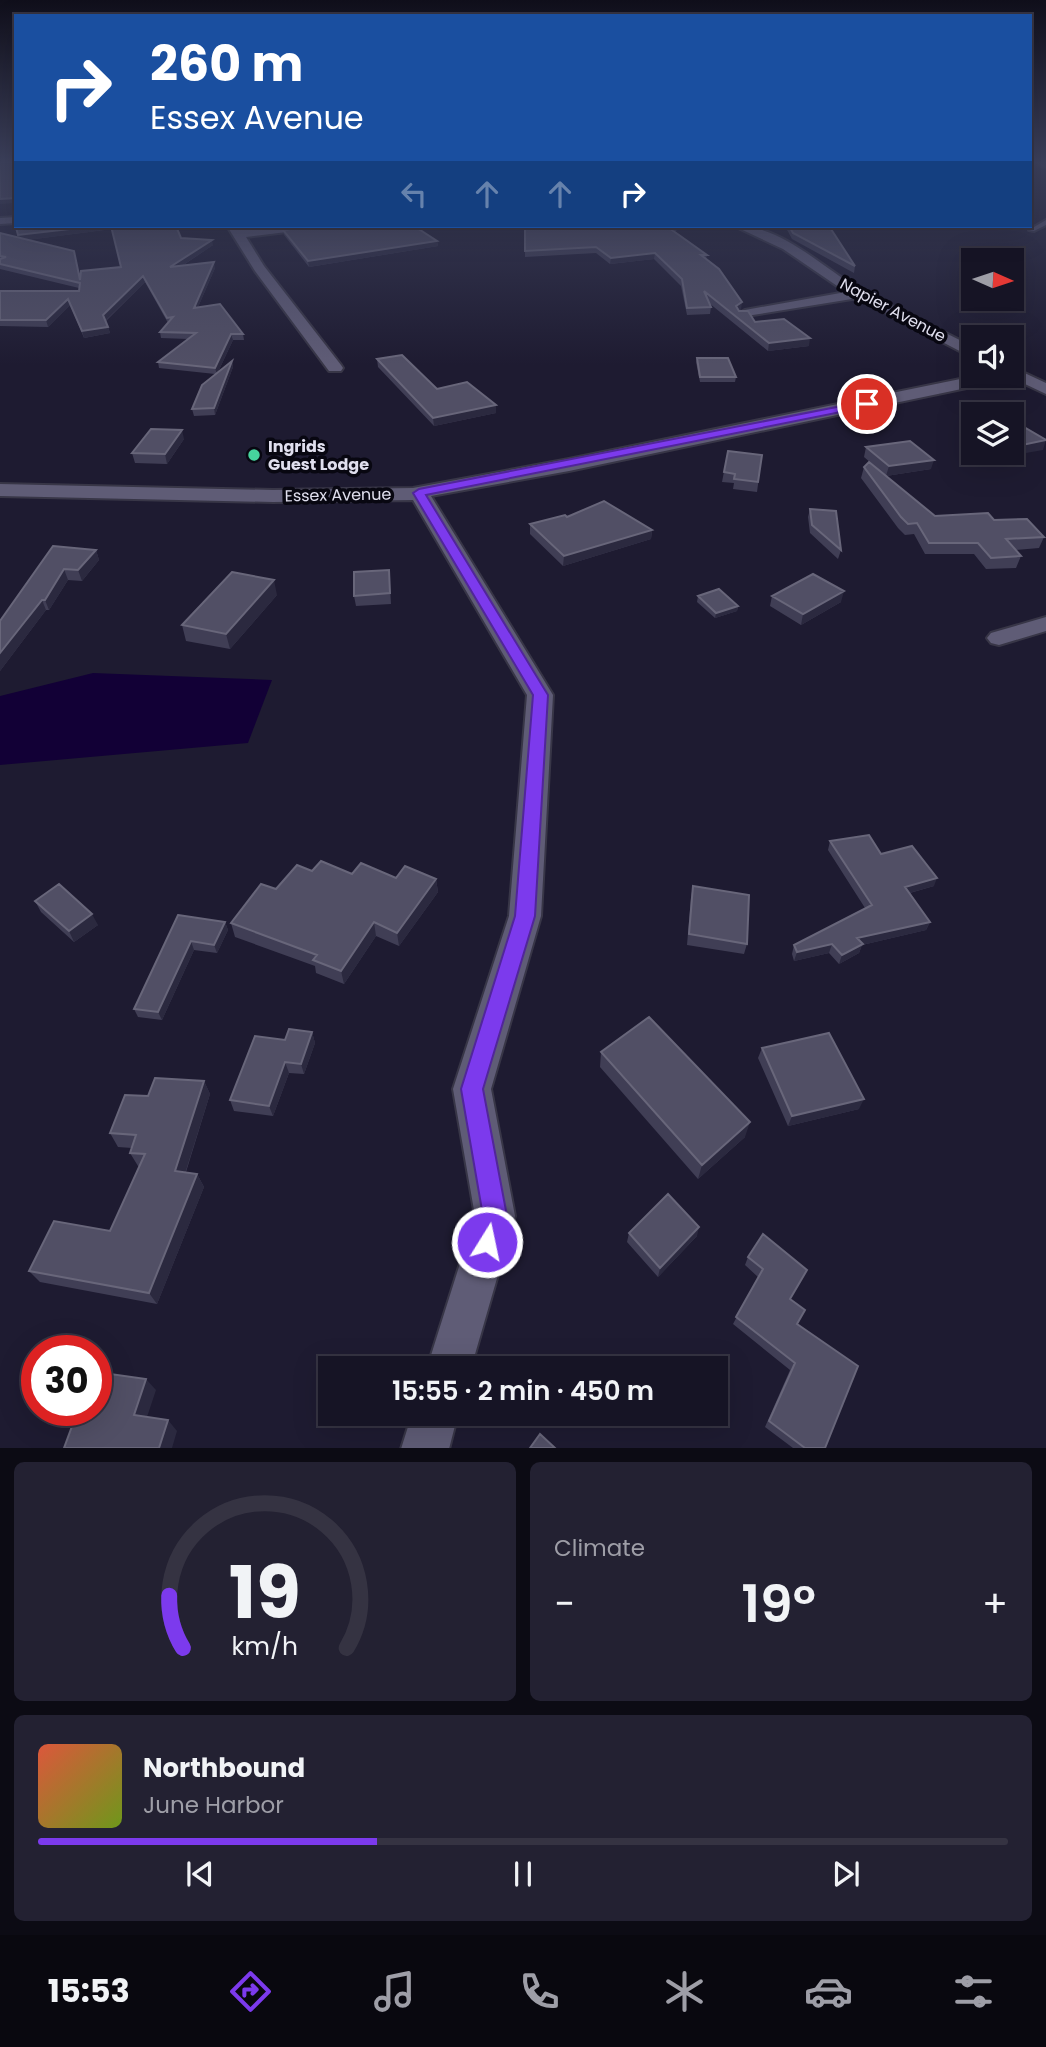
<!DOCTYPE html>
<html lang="en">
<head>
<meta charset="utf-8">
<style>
	:root { --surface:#161425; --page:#232132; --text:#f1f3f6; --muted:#9e9ea7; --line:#353342; --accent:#7c3aed }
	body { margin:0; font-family:Poppins,sans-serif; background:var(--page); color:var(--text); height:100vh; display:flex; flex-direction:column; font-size:26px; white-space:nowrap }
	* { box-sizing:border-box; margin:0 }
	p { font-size:23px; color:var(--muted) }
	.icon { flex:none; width:38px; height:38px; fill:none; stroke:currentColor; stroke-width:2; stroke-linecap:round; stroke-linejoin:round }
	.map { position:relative; height:1448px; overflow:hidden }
	.side { display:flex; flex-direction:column; gap:14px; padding:14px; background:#0c0b14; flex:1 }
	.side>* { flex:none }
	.banner { position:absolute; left:14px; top:14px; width:1018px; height:214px; border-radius:0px; box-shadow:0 7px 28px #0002,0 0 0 2px var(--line); background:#1a4fa0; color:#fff; overflow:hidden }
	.needle { width:46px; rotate:93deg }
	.tools { position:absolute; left:961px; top:248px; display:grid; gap:14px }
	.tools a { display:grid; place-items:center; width:63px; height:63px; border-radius:0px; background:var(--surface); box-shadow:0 7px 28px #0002,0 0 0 2px var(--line); font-size:35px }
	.speed { position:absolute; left:21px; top:1335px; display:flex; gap:14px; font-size:35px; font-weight:700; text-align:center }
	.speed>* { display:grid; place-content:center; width:91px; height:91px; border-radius:50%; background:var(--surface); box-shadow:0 7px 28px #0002,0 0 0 2px var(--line); line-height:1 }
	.speed .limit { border:10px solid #d22; background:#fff; color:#111 }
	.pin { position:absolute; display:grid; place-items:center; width:60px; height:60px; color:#fff; margin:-30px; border:4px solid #fff; border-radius:50%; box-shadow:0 2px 7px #0007 }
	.me { position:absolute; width:77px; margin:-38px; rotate:10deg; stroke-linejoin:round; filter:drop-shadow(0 0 5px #0008) }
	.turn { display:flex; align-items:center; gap:24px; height:147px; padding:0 21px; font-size:32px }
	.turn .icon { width:91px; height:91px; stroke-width:2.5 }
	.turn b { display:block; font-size:49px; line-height:60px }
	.lanes { display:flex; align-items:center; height:66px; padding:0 21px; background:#0003; justify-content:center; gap:35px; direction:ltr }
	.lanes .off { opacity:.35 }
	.big { font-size:52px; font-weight:600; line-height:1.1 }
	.side .widget { flex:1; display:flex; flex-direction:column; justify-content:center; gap:10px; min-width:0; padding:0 24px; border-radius:10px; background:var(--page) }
	.side .dial { align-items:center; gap:0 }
	.dial svg { height:182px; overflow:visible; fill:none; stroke:var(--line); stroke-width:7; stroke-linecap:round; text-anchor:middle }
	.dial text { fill:var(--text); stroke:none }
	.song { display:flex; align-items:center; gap:21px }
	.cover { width:84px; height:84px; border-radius:10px; background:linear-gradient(135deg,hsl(10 70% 55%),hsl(80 70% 35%)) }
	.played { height:7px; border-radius:4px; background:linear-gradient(90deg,var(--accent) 35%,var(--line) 35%) }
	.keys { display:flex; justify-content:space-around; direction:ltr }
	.heat { display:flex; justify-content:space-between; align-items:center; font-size:38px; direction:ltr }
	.side .tiles { flex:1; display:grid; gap:14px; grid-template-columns:1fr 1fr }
	.widget:last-child { grid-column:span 2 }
	.trip { position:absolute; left:318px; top:1356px; width:410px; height:70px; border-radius:0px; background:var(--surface); box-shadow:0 7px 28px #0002,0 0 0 2px var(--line); font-weight:600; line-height:70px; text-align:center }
	.tab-bar { display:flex; height:112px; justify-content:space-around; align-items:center; background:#09080f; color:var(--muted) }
	.tab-bar .icon { width:49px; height:49px }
	.tab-bar .current { color:var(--accent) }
	.tab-bar b { font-size:32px; color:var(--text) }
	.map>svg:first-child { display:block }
	.water { fill:#120036 }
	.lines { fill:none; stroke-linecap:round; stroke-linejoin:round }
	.lane-casing { stroke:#383647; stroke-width:4 }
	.street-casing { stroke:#383647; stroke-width:4 }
	.lane { fill:#5f5c76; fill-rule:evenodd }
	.street { fill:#5f5c76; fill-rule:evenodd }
	.wall { fill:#403e55; fill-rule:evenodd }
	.shaded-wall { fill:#2b293f }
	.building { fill:#514f65; stroke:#68667a; stroke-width:2 }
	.route { fill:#7c3aed; stroke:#51269a; stroke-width:2 }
	.poi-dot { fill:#46d49e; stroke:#080711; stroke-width:2.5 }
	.labels { text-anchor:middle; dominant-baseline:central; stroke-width:7; stroke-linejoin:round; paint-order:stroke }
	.far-street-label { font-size:16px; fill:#e0dfee; stroke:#080711 }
	.far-poi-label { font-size:16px; font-weight:bold; fill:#e0dfee; stroke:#080711; text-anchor:start }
</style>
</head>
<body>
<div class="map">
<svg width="1046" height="1449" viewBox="0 0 1046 1449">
	<rect width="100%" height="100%" fill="#1e1b31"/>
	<path class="water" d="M93 673 272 680 248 743 0 765V696Z"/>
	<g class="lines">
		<defs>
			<path id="lane" d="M1046 220V225L1034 231 1029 230Z"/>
			<path id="street" d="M1032 162H1046V168Z
				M16 217V223L0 224V218Z
				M227 226H239L242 230 317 226 311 229 246 237 264 266 341 365 343 368 341 371H329L255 271Z
				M734 226C780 224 820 266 858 288 895 309 935 327 973 347V358L858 298 740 317 738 314 745 310 846 292 783 249Z
				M1012 367 1046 383V394L1008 376H1012Z
				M975 376H1008L1000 381 569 471 431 496 553 695 541 916 491 1089 515 1216 471 1368H427L475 1216 453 1089 509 916 527 695 413 500 273 502 0 496V484L273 490 413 488 569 459Z
				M1046 617V631L999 645 991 643 987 638 991 633Z
				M412 1414H458L449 1449H401Z"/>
		</defs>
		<use href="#lane" class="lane-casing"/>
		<use href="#street" class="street-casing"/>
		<use href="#lane" class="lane"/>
		<use href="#street" class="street"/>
	</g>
	<path class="wall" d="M16 224 176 226 181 238 213 245 182 266 215 268 198 307 243 334 244 340H233L218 372 232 361 233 367 215 415 194 416 192 409 215 374 159 368 158 362 188 339 161 338 160 332 168 323 145 282 106 321 110 333 84 338 70 305 48 327 0 326V291H79V288L0 269V233L18 238ZM112 229 121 267 80 279 27 240Z
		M525 226 677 233 707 255 706 259 741 310 739 311 755 322 809 346 768 351 709 303 711 307 710 314 687 315 681 286 654 259 610 264 596 253 525 257Z
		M785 226H829L855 266 854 273 792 239Z
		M283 230 437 241 438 246 309 267 284 235Z
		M697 358 736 377 735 382H700L696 362Z
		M377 359 437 389 496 413 434 426 378 367Z
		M184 439 167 464 135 463 132 453Z
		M866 447 931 469 886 476 864 457Z
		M728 451 762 455 757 492 733 489 734 483 722 482Z
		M864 467 935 516 994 520 1044 537 1039 548 1015 550 1021 556 1016 568 986 569 974 554H925L914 534 905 535 898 528 861 478Z
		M810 509 841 550 838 559 810 533 808 517Z
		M567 517 652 530 651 539 563 566 530 534V524Z
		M53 546 96 550 99 560 82 581 68 580 49 610H46L0 671V621Z
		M389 570 391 604 356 606 354 596Z
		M277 595 230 649 186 641 182 625Z
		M698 596 738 606 737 611 715 618 697 602Z
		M772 596 841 602 801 625 770 606Z
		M830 841 881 854 934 886 910 893 930 922 926 930 862 945 859 953 839 964 829 953 794 961 792 954 794 945 865 908 828 850Z
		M312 871 396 878 436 879 438 892 399 946 376 936 344 984 316 973 315 966 235 937 231 923 276 889Z
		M693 886 747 944 744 954 687 945 691 897Z
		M35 901 98 925 74 942 41 912Z
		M178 915 225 922 228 930 217 953 194 950 162 1020 138 1017 134 1009Z
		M312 1032 315 1043 304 1074 289 1073 273 1116 234 1111 230 1100 285 1040Z
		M762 1048 859 1109 788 1126 758 1058Z
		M601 1052 745 1137 698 1179 600 1067Z
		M204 1081 210 1094 186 1172 197 1174 204 1187 157 1304 40 1282 29 1271 110 1231 139 1166H138L130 1153 132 1148 118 1147 110 1133 148 1096Z
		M629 1233 697 1236 658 1277 627 1242Z
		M763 1234 790 1299 797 1324 825 1448H793L765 1427 790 1370 733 1324 758 1277 745 1265 748 1257Z"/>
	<path class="shaded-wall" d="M16 198V203L0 204V199Z
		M96 226H111L112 229 19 241 18 235Z
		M212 240 213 245 171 273 170 267Z
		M437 241 438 246 309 267 308 261Z
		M655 253 654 259 610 264 611 258Z
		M214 262 215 268 195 314 194 308Z
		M143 276 145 282 105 321 103 315Z
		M68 299 70 305 48 327 46 320Z
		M742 302 741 310 735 313 736 306Z
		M108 327 110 333 84 338 82 331Z
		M231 334 233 340 217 374 215 368Z
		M810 338 809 346 768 351 769 343Z
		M232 361 233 367 215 415 214 408Z
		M496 405V413L434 426 433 418Z
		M182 430 184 439 167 464 165 454Z
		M1046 440 1043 450 1008 456 1009 453H1012V447Z
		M934 460 931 469 886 476 889 466Z
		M652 530 651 539 563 566 564 556Z
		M96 550 99 560 82 581 78 570Z
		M64 569 68 580 49 610 45 600Z
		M274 580 277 595 230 649 226 634Z
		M844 591 841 602 801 625 803 614Z
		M42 600 46 610 0 671V653Z
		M738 606 737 611 715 618 716 613Z
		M937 878 934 886 902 895 905 887Z
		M436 879 438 892 399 946 397 933Z
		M92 914 98 925 74 942 69 931Z
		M225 922 228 930 217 953 214 945Z
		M374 922 376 936 344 984 341 971Z
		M930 922 926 930 862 945 859 953 839 964 842 955 857 938Z
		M191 941 194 950 162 1020 158 1012Z
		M832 944 829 953 794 961 797 952Z
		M312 1032 315 1043 304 1074 301 1064Z
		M285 1062 289 1073 273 1116 269 1106Z
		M204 1081 210 1094 182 1183 175 1171Z
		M864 1099 859 1109 788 1126 792 1116Z
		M750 1122 745 1137 698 1179 702 1165Z
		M197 1174 204 1187 157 1304 149 1293Z
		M699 1227 697 1236 658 1277 660 1268Z
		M146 1379 156 1390 144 1426 134 1415Z
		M168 1420 177 1431 172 1448H159Z"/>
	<path class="building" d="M0 162H16V198L0 199Z
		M15 224 16 226H96L18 235Z
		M111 226H176L181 238 212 240 170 267 214 262 194 308 220 304 243 334H231L215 368 158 362 196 333 160 332 173 317 167 318 143 276 103 315 108 327 82 331 68 299 46 320H0V291H79L80 283 0 264V259L6 257 0 256V233L74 251 80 280 81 271 121 267Z
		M311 226H414L437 241 308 261 283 230Z
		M525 226H672L677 229 672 230 707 255H701L719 269 742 302 736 306 739 311H748L755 322 784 319 810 338 769 343 704 291 711 307 687 308 682 279 655 253 611 258 596 247 525 251Z
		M789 226H829L855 266 793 233Z
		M402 355 437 389 467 382 496 405 433 418 377 359Z
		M697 358H728L736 377H700Z
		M232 361 214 408 192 409 202 385Z
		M1012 420 1046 440 1012 447Z
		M151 429 182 430 165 454 132 453Z
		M910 441 934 460 889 466 866 447Z
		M728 451 762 455 758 482 734 479 735 474 724 472Z
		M869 462 935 516 988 513 994 520 1027 519 1044 537 1006 539 1021 556 991 558 978 543H929L917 523 908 524 901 517 864 467Z
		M604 501 652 530 564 556 530 524 565 515 567 517Z
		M810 509 836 511 841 550 812 525Z
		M53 546 96 550 78 570 64 569 45 600H42L0 653V621Z
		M389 570 390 593 354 596V572Z
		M232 572 274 580 226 634 182 625Z
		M813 574 844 591 803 614 772 596Z
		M719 589 738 606 716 613 698 596Z
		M869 835 881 854 912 846 937 878 905 887 930 922 857 938 863 944 842 955 832 944 797 952 794 945 872 905 830 841Z
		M321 861 352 874 361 863 396 878 405 866 436 879 397 933 374 922 341 971 313 960 317 955 231 923 261 884 276 889 297 865 312 871Z
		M59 884 92 914 69 931 35 901Z
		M693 886 749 895 747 944 689 934Z
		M178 915 225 922 214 945 191 941 158 1012 134 1009Z
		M649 1017 750 1122 702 1165 601 1052Z
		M289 1029 312 1032 301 1064 285 1062 269 1106 230 1100 255 1036 285 1040Z
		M829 1033 864 1099 792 1116 762 1048Z
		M155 1078 204 1081 175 1171 197 1174 149 1293 29 1271 54 1221 110 1231 145 1154 130 1153 136 1135 110 1133 125 1095 148 1096Z
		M668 1194 699 1227 660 1268 629 1233Z
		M763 1234 807 1270 790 1299 805 1310 797 1324 858 1366 825 1448H805L769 1421 795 1363 736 1317 763 1269 748 1257Z
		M96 1372 146 1379 134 1415 168 1420 159 1448H64L78 1410H96Z
		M540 1434 555 1448H530Z"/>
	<linearGradient id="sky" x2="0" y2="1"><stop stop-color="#100f1b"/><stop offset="0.44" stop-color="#3b3f5a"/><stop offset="1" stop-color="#3b3f5a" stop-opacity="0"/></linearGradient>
	<rect width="1046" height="365" fill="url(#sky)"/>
	<path class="route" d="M867 401 871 402V406L426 495 548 695 535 916 483 1089 507 1216 496 1251 487 1254 478 1251 475 1242 483 1216 461 1089 515 916 533 695 413 493 419 489Z"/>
	<circle class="poi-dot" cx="254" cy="455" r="7"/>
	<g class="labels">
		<g class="far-street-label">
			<text transform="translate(893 310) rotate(28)">Napier Avenue</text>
			<text transform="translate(338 495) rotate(-1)">Essex Avenue</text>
		</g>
		<g class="far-poi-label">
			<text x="268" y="446">Ingrids<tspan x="268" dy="18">Guest Lodge</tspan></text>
		</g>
	</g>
</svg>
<div class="tools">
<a><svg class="needle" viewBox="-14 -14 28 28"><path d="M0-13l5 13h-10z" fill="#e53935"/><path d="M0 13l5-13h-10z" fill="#9e9ea7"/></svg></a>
<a><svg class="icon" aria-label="sound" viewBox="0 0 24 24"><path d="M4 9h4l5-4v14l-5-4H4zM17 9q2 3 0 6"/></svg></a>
<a><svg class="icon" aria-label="layers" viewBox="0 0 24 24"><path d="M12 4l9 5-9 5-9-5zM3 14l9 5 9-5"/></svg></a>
</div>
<div class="speed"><div class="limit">30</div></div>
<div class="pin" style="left:867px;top:404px;background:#d93025"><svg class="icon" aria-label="arrive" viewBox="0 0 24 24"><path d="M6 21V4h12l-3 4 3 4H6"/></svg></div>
<svg class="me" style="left:487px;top:1242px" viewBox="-20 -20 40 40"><circle r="17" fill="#7c3aed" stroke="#fff" stroke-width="3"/><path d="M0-11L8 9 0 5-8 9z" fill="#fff"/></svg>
<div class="trip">15:55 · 2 min · 450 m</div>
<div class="banner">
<div class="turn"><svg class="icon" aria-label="right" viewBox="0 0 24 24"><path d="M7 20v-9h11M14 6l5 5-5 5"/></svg><div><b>260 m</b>Essex Avenue</div></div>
<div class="lanes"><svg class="icon off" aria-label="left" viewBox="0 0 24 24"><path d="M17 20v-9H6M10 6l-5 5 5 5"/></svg><svg class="icon off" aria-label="ahead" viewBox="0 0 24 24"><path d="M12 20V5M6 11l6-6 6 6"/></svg><svg class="icon off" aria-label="ahead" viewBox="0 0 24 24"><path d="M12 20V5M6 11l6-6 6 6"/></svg><svg class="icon" aria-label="right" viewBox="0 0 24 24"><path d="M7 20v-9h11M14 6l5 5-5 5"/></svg></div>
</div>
</div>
<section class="side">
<div class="tiles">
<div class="widget dial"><svg viewBox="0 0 100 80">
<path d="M14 69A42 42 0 1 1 86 69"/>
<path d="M14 69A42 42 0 0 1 8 46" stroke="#7c3aed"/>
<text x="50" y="56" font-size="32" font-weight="700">19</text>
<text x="50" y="72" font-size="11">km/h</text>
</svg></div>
<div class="widget"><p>Climate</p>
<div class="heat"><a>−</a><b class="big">19°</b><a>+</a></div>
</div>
<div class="widget">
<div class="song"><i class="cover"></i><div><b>Northbound</b><p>June Harbor</p></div></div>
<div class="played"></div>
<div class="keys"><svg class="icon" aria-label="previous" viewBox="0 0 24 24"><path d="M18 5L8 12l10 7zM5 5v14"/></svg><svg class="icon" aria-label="pause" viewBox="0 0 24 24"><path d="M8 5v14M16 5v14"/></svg><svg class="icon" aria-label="next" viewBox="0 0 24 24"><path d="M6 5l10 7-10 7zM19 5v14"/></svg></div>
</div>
</div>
</section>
<nav class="tab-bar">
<b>15:53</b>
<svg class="icon current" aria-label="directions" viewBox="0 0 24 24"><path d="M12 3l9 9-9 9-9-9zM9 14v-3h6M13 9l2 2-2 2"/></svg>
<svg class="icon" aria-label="music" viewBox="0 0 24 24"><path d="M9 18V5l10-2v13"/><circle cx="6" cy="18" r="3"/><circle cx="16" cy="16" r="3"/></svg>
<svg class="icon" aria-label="phone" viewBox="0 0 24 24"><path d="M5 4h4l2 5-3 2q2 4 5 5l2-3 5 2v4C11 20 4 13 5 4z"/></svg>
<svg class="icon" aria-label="climate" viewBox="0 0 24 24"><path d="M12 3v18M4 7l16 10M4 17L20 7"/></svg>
<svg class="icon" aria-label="car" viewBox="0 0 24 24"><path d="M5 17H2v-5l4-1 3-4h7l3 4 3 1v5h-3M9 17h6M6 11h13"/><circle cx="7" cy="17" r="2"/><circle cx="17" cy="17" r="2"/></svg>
<svg class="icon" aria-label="filters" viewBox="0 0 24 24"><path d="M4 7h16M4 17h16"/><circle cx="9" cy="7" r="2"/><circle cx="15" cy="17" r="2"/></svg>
</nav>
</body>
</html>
